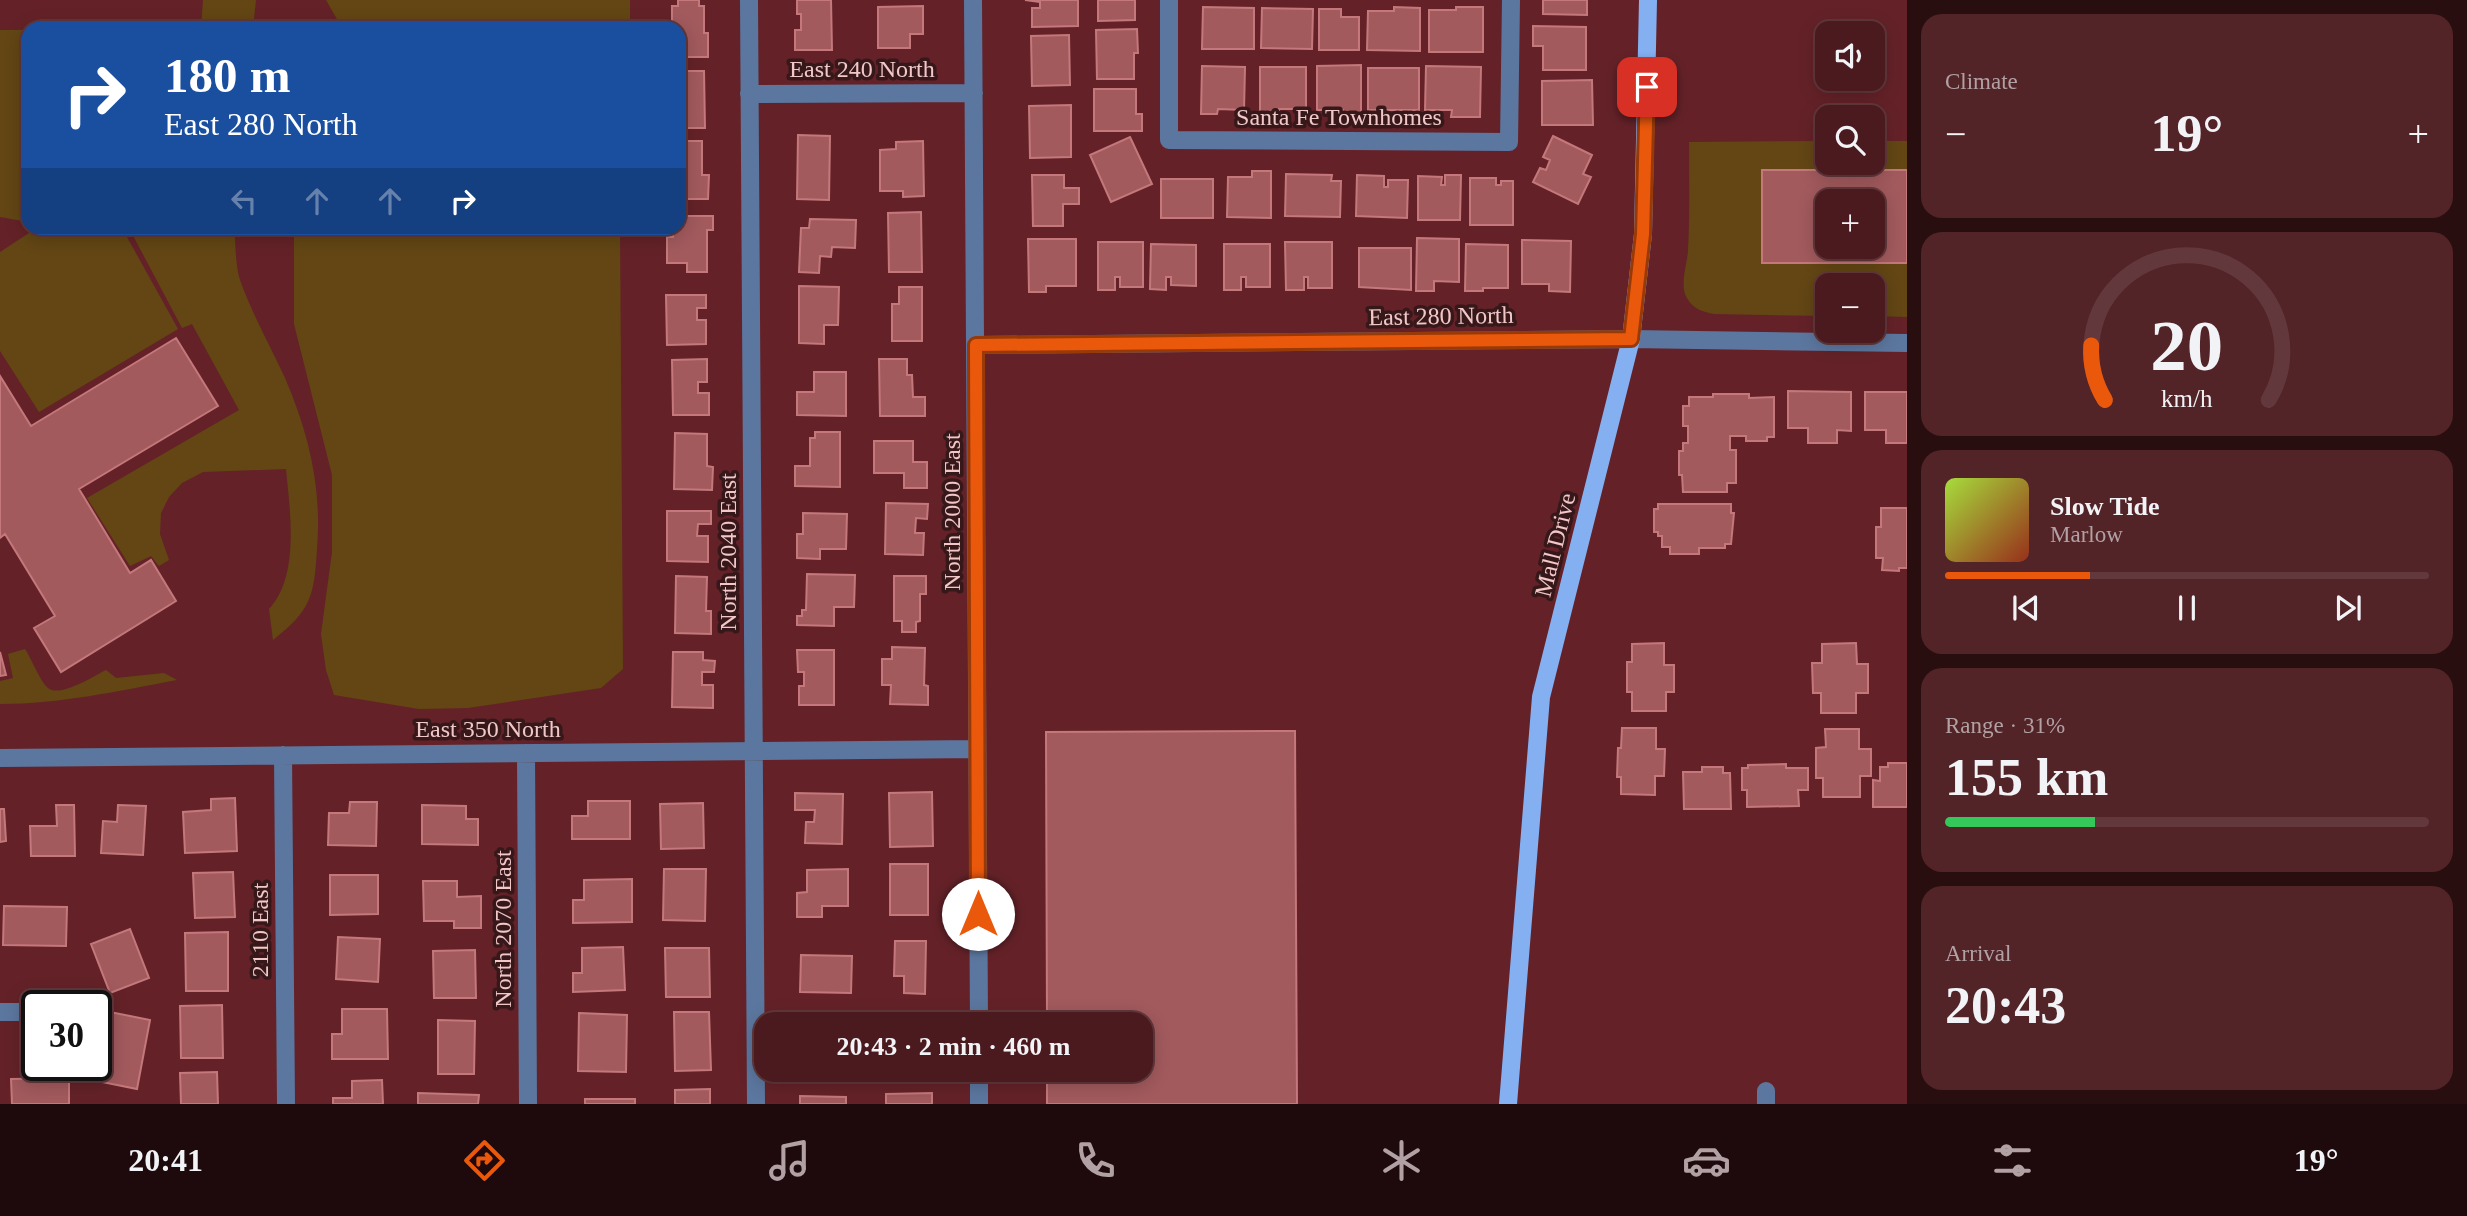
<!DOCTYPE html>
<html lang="en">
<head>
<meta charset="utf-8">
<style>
	:root { --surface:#4b1a1e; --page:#522327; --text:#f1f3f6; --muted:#b2a1a4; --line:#62383c; --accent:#ea580c }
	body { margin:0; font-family:"Times New Roman",serif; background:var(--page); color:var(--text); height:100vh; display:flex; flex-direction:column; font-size:26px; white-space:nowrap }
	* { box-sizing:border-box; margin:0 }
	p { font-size:23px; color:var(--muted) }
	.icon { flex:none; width:38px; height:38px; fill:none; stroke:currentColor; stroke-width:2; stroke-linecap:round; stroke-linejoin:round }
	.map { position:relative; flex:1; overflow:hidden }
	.panel { display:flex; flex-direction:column; gap:14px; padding:14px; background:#290e10; width:560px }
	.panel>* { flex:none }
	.guide { position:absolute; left:21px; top:21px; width:665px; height:214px; border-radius:21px; box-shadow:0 4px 18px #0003,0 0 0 2px var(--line); background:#1a4fa0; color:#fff; overflow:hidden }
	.controls { position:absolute; left:1815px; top:21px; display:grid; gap:14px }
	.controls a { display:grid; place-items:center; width:70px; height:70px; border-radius:14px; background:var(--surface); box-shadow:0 4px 18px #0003,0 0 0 2px var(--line); font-size:35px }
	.speed { position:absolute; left:21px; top:990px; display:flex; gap:14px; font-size:35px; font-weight:700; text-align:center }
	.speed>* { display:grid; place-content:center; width:91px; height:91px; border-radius:50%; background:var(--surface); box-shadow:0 4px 18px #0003,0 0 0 2px var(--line); line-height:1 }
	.speed .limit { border:4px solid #111; border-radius:10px; background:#fff; color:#111 }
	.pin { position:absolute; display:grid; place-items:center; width:60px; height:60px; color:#fff; margin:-30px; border-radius:14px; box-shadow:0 4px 10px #0006 }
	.me { position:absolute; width:77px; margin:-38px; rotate:0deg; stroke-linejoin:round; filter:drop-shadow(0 0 5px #0008) }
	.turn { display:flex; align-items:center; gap:24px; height:147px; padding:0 28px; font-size:32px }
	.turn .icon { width:91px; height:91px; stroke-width:2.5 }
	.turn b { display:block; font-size:49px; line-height:60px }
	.lanes { display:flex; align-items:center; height:66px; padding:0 28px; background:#0003; justify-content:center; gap:35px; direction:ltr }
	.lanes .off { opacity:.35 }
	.big { font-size:52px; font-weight:700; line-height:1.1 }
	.panel .card { flex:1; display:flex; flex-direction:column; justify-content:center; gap:10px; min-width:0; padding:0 24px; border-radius:21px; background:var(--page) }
	.panel .dial { align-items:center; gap:0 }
	.dial svg { height:182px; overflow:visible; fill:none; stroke:var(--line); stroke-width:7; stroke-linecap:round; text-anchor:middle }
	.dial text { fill:var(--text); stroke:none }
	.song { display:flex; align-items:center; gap:21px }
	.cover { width:84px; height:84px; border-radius:10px; background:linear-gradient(135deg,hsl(80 70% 55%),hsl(10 70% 35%)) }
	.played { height:7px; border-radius:4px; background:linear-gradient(90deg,var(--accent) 30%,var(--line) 30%) }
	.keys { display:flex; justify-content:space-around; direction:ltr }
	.heat { display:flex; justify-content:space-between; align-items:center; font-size:38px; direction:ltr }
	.charge { height:10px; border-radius:5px; background:linear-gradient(90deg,#34c759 31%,var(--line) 0) }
	.trip { position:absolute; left:754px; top:1012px; width:399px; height:70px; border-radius:21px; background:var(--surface); box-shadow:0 4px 18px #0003,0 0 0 2px var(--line); font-weight:700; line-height:70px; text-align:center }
	.tabs { display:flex; height:112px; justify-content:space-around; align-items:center; background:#1e0a0c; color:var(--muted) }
	.tabs .icon { width:49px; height:49px }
	.tabs .on { color:var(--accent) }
	.tabs b { font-size:32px; color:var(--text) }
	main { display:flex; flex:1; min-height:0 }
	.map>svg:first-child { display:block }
	.green { fill:#634614 }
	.building { fill:#a25a5d; stroke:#c4787b; stroke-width:2; fill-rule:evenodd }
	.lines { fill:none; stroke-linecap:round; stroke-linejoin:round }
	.minor { stroke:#5c779f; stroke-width:18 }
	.major { stroke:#84b0f2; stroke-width:18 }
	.route-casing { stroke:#983908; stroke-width:18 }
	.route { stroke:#ea580c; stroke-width:12 }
	.labels { text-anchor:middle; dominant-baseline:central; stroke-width:7; stroke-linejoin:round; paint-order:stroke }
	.street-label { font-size:24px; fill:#f1c7c8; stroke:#36181a }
</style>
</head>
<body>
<main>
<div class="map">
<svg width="1907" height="1104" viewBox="0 0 1907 1104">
	<rect width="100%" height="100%" fill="#642228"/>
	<path class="green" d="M203 0H256L253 28H201Z
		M326 0H630V28H342Z
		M0 30H28V73L19 74 20 112 28 114V222L0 217Z
		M1827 141V163H1872L1873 141H1907V170H1762V262L1907 263V317L1873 316 1872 285H1827V316L1714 314C1701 312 1690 307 1685 294 1681 281 1687 264 1688 251 1690 214 1689 178 1689 142Z
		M79 228H122L178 329 39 412 0 351V252L29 233Z
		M129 228H234C236 244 235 265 240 280 252 314 270 345 285 378 309 434 322 488 317 549 314 597 311 610 273 640L269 609C300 576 290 511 286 469L203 472 182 483 169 497 161 513 160 534 169 560 159 566 151 556 130 566 87 498 239 410 192 324 182 328Z
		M372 228H620L623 669 601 688 468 708 419 709 334 695 326 670 321 634 332 552V475L294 324V236L367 232Z
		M25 649C31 658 41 683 48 688 60 698 94 676 106 670L116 678 164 673 177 680C118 691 60 704 0 704V681L13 678 8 654Z"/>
	<path class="building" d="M678 0H699V6H704V33H708V57H679V28H672V6H678Z
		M797 0H831L832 50H795V30H801V14H797Z
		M1025 0H1078V26L1032 27V8H1040V2Z
		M1098 0H1135V20L1098 21Z
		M1543 0H1587V15L1543 14Z
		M923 6V34H910V48H878V7Z
		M1203 7 1254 8V49H1202Z
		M1394 7 1420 8V51L1367 50 1368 11H1394Z
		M1456 7H1483V52H1429V10H1456Z
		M1262 8 1313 9 1312 49 1261 48Z
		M1319 9H1341V17H1359V50H1319Z
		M1533 26 1586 27V70H1543V46H1533Z
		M1137 29 1138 53H1134V79H1097L1096 30Z
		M1069 35 1070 85 1032 86 1031 36Z
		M1361 65V114H1343V110H1317V66Z
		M1202 66 1245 67 1244 110 1218 109 1217 114H1201Z
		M1426 66 1481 67 1480 117H1451L1452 110H1425Z
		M1260 67H1306V109H1279V116H1260Z
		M1368 68H1419V110H1368Z
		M679 71H704L705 128H679Z
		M1592 80 1593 125H1542V81Z
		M1094 89H1136V114H1142V131H1094Z
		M1071 105V157L1030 158 1029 106Z
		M798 135 830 136 829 200 797 199Z
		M1553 136 1592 155 1583 174 1591 177 1578 204 1533 182 1540 168 1546 170 1550 160 1543 157Z
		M1130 137 1152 184 1111 202 1090 155Z
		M679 141H702V175H709L708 199H679Z
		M923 141 924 196 903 197V191H880V150L896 149V142Z
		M1762 170H1907V263H1762ZM1827 201H1872V247H1827Z
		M1252 171H1271V218L1227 217 1228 177H1252Z
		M1286 174 1332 175 1331 181H1341L1340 217 1285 216Z
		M1032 175H1064V188H1079V204H1063V226H1033Z
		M1357 175 1384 176V187H1388V180H1408L1407 218 1356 216Z
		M1445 175H1461L1460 220H1418V176L1442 177 1441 185H1445Z
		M1470 178H1496V185H1501V181H1513V225H1470Z
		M1161 179H1213V218H1161Z
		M921 212 922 272H889L888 213Z
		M679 216H713V230H707V272H687V263H667V237H673V228H679Z
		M810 219 856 220 855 248 832 247 831 257 820 256 819 273 799 272 801 228H809Z
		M1417 238 1459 239V282L1434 281V291H1416Z
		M1028 239H1076V286H1046V292H1029Z
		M1522 240 1571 241 1570 292 1549 291V284H1522Z
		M1098 242H1143V287H1120V277H1115V290H1098Z
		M1285 242H1332V288H1308V277H1304V290H1286Z
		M1151 244 1196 245V286L1171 285V277H1166V290L1150 289Z
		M1224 244H1270V287H1246V277H1241V290H1224Z
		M1466 244 1508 245V288H1483V291H1465Z
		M1359 248H1411V290L1359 287Z
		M799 286 839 287 838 325H824V344L799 343Z
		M899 287H922V341H892V304H899Z
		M666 295H706V308H697V320H706V344L667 345Z
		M176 338 218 406 79 489 130 573 151 560 176 601 61 672 34 628 55 616 5 534 0 538V376L31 426Z
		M707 359V382H698V393H709V415H673L672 360Z
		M879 359H907V375H912L913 397H925V416H880Z
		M814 372H846V416L797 415V392H814Z
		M1788 391 1851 392V431L1837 430V443H1808V428H1788Z
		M1865 392H1907V443H1886V430H1865Z
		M1713 394H1749V398L1774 397V437H1767V441H1746V436H1730V450H1736V483H1727V492H1683L1682 475H1679V451H1683V443H1688V426H1683V406H1689V397H1713Z
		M815 432H840V487L795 486V466H810V438H815Z
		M675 433 707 434V466L713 467 712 490 674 489Z
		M874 441H913V462H927V488H904V473H874Z
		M886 503 928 504 927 519 916 518 915 533H924L923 555 885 554Z
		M1658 504H1731V513H1734L1731 544H1725V548H1699V554H1670V547H1662V536H1658V532H1654V509H1658Z
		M1881 508H1907V568H1899V571L1882 570 1883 558H1876V527H1881Z
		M667 511H711V524H698L697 536H708V562L667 561Z
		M803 513 847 514 846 549H820V559L797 558V534H803Z
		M807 574 855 575 854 607H834V626L797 625V616H802V610H806Z
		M676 576 707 577 706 611H711V634L675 633Z
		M894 576H926V594H920V621L916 622V632H902V621H894Z
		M1664 643V665H1674V692H1666V711H1632V692H1627V662H1632V644Z
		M1856 643 1857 664H1868V693H1856V713H1821V693H1813L1812 663H1822V644Z
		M892 647 925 648 924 685 928 686V705L890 704 891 685H882V659H892Z
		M797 650H834V705H799V686H804V672H798Z
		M0 652 6 675 0 676Z
		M673 652H703V660L715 661 714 672H702V685H713V708L672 707Z
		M1622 728H1656V749H1665L1664 776H1655V795L1621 794V777H1617L1618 748H1621Z
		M1825 729H1859V749H1871V776H1860V797H1823V778H1816V748L1826 747Z
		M1295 731 1297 1104H1047V1069H1141V1024H1047L1046 732Z
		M1888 763H1907V807H1873V780L1880 781V767H1888Z
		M1786 764V768H1808V790H1798L1799 806 1747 807V790H1742V768H1748V765Z
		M1702 767H1723V773H1730L1731 809H1684L1683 772H1702Z
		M932 792 933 846 890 847 889 793Z
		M795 793 843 794 842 844 805 843 806 822H814L815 810H795Z
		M235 798 237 851 185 853 183 812 211 810V799Z
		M588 801H630V839H572V816H588Z
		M350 802H377L376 846 328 845 329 813H349Z
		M703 803 704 848 661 849 660 804Z
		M56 805H74L75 856H31L30 826H57Z
		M118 805 146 806 143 855 101 853 103 821 117 822Z
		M422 805 466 806V819H478V845L422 844Z
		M0 809H4L6 841 0 842Z
		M890 864H928V915H890Z
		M664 869H706L705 921 663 920Z
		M848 869V906H822V917H797V893L807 892V870Z
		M233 872 235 917 195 918 193 873Z
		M330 875H378V914L330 915Z
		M632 879V922L573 923V900H584V880Z
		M423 881H457V897L481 896V928H454V921H424Z
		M4 906 67 907 66 946 3 945Z
		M130 929 149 978 110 993 91 944Z
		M228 932V991H186L185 933Z
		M338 937 380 939 378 982 336 979Z
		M895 941H926L925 994 904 993V976H894Z
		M623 947 625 990 573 992V973H582V948Z
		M665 948H709L710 997H666Z
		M475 950 476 998H434L433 951Z
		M801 955 852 956 851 993 800 992Z
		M222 1005 223 1058H181L180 1006Z
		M342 1009H387L388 1059H332V1034H342Z
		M105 1011 150 1020 137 1089 102 1082 109 1047 98 1045Z
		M674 1012H709L711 1070 675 1071Z
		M579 1013 627 1015 626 1072 578 1071Z
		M834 1017V1024H808L807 1018Z
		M935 1018V1024H883V1019Z
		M438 1020 475 1021 474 1074H438Z
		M217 1072 218 1104H181L180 1073Z
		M69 1078V1104H12L11 1079Z
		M382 1080 383 1104H333V1098H352V1081Z
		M710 1089V1104H675V1090Z
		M418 1093 479 1095 478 1104H418Z
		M932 1093V1104H886V1094Z
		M800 1096 846 1097V1104H800Z
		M585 1099H635V1104H585Z"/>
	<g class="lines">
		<path class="minor" d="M749 0 756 1104
			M973 0 979 1024
			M1169 0V140L1509 142 1511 0
			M749 94 974 93
			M976 345 1631 339 1907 343
			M526 753 528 1104
			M283 755 286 1104
			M0 758 977 749
			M0 1012H37
			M979 1069V1104
			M1766 1091V1104"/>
		<path class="major" d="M1508 1104 1541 697 1631 339 1643 234 1648 0"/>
	</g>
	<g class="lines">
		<defs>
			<path id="route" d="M978 914 976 345 1631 339 1643 234 1647 87"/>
		</defs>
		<use href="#route" class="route-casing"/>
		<use href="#route" class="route"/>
	</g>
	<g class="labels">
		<g class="street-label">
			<text x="862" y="69">East 240 North</text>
			<text x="1339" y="117">Santa Fe Townhomes</text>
			<text transform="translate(1441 316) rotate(-1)">East 280 North</text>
			<text transform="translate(952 512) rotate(-90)">North 2000 East</text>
			<text transform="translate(1555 545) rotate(-76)">Mall Drive</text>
			<text transform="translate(728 552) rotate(-90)">North 2040 East</text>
			<text x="488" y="729">East 350 North</text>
			<text transform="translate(503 929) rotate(-90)">North 2070 East</text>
			<text transform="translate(260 930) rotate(-90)">2110 East</text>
		</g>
	</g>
</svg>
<div class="controls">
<a><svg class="icon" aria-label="sound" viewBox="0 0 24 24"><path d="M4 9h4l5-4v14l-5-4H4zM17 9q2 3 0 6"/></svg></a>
<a><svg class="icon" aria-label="search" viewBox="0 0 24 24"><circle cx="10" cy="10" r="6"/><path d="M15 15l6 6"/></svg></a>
<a>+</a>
<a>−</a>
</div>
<div class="speed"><div class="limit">30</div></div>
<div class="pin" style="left:1647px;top:87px;background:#d93025"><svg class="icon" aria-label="arrive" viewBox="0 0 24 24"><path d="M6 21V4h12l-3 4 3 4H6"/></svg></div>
<svg class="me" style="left:978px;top:914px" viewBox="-20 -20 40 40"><circle r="19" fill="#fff"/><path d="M0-13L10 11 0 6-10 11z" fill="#ea580c"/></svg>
<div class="trip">20:43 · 2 min · 460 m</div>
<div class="guide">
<div class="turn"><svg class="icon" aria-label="right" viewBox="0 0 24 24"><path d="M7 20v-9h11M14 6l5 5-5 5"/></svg><div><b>180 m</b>East 280 North</div></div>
<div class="lanes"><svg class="icon off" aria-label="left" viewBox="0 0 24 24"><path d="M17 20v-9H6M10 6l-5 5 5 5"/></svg><svg class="icon off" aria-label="ahead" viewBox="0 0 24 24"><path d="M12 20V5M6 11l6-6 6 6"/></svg><svg class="icon off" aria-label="ahead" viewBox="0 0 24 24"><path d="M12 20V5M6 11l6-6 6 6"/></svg><svg class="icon" aria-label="right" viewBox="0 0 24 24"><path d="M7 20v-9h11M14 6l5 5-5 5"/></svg></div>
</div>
</div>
<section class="panel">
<div class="card"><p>Climate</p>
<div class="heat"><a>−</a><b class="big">19°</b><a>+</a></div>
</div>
<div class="card dial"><svg viewBox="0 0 100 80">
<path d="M14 69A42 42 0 1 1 86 69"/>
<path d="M14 69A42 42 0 0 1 8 45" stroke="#ea580c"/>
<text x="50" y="56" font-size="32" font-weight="700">20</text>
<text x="50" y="72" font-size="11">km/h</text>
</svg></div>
<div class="card">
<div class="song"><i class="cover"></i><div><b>Slow Tide</b><p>Marlow</p></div></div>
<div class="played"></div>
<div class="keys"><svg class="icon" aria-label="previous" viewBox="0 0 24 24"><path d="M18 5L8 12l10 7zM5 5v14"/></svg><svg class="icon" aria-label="pause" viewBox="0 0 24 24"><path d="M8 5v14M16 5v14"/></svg><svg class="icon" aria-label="next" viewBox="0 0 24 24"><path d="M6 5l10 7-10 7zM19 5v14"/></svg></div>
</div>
<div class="card"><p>Range · 31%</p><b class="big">155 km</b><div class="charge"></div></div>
<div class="card"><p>Arrival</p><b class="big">20:43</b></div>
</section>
</main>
<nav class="tabs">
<b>20:41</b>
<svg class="icon on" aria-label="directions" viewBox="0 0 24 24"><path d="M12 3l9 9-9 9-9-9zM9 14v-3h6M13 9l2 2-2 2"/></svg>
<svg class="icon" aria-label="music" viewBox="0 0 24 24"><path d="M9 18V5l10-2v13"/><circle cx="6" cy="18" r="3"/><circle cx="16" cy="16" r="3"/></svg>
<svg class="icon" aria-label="phone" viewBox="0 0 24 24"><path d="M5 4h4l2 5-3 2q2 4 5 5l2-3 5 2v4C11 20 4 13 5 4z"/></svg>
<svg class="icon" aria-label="climate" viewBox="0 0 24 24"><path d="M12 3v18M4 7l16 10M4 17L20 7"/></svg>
<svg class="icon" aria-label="car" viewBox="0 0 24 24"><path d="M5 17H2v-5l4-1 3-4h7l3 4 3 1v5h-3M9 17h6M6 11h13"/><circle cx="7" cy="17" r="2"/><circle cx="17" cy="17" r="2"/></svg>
<svg class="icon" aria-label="filters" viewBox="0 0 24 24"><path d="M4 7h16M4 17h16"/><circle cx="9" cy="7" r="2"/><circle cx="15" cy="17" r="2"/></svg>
<b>19°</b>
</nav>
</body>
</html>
